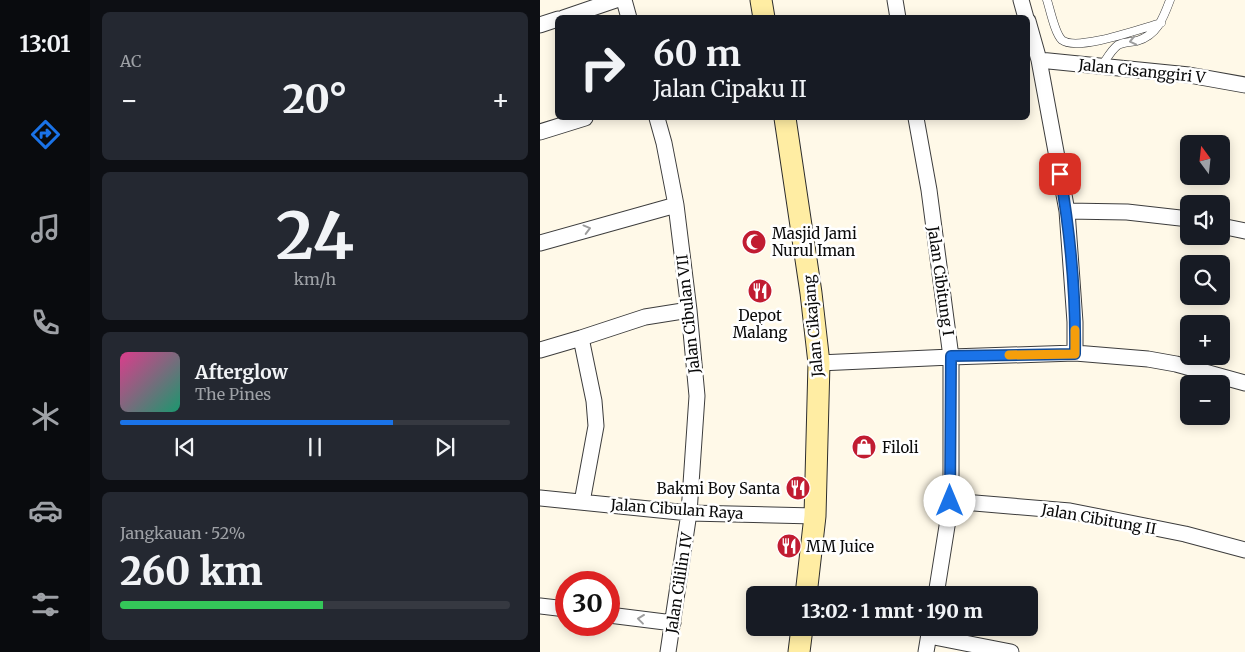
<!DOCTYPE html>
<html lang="id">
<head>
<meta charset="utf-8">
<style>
	:root { --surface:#171b24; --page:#242831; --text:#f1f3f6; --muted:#9ea1a6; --line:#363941; --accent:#1a73e8 }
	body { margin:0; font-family:Merriweather,serif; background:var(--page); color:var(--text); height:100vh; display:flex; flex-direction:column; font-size:19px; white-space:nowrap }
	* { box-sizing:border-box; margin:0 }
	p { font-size:16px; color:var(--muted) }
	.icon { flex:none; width:28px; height:28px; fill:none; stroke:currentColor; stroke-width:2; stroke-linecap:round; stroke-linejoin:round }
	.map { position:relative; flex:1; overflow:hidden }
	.drawer { display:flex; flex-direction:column; gap:12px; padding:12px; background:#0d0f14; width:450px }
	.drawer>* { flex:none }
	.top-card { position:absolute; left:15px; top:15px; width:475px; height:105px; border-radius:8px; box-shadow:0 2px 12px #0003; background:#171b24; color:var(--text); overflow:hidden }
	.needle { width:32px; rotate:345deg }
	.tools { position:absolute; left:640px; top:135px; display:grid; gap:10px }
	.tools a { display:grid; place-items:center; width:50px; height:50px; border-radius:8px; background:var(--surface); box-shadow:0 2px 12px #0003; font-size:25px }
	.speed { position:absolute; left:15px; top:571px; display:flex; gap:10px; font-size:25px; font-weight:700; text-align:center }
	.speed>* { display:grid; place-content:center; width:65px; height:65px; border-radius:50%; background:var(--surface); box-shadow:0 2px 12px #0003; line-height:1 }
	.speed .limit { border:8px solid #d22; background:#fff; color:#111 }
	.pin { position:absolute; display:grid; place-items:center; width:42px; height:42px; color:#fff; margin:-21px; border-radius:10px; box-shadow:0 2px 8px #0006 }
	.me { position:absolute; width:55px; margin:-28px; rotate:0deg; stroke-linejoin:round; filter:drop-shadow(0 0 4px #0008) }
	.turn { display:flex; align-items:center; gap:18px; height:105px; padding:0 15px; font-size:22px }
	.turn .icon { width:65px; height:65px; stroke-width:2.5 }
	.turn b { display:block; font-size:35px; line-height:42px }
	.big { font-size:38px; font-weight:800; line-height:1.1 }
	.drawer .tile { flex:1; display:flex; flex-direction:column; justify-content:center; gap:8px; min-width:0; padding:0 18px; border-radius:8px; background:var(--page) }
	.drawer .dial { align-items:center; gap:0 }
	.dial b { font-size:65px; line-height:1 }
	.song { display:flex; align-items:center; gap:15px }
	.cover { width:60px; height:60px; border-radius:8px; background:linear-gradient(135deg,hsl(330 70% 55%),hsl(160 70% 35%)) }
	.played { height:5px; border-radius:2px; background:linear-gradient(90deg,var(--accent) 70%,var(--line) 70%) }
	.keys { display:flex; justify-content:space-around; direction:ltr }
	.heat { display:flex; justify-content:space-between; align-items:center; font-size:28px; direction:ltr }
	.charge { height:8px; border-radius:4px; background:linear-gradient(90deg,#34c759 52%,var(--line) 0) }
	.trip { position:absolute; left:206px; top:586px; width:292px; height:50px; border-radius:8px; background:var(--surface); box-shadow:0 2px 12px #0003; font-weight:800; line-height:50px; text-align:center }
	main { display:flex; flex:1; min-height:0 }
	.tab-bar { display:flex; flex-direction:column; width:90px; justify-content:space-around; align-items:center; background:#090b0e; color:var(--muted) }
	.tab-bar .icon { width:35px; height:35px }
	.tab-bar .selected { color:var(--accent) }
	.tab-bar b { font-size:22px; color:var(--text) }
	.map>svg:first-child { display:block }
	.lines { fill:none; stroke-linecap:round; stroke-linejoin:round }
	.lane-casing { stroke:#3d3d3d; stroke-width:9 }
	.street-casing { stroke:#3d3d3d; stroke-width:17 }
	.secondary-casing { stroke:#2c2c2c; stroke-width:23 }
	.lane { stroke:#fff; stroke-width:8 }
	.street { stroke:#fff; stroke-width:15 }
	.secondary { stroke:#ffeda3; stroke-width:21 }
	.oneway { stroke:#9d9d9d }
	.route-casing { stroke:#114b97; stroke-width:12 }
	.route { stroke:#1a73e8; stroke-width:9 }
	.slow { stroke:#f59e0b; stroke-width:9 }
	.labels { text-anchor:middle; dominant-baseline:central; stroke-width:5; stroke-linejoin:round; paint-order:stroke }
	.street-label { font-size:15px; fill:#0a0a0a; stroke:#fff }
	.poi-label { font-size:15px; fill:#0a0a0a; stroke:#fff; text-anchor:start }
</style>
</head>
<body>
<main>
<nav class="tab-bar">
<b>13:01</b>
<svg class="icon selected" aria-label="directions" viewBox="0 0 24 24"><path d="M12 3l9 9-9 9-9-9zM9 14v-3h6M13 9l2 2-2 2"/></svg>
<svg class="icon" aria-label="music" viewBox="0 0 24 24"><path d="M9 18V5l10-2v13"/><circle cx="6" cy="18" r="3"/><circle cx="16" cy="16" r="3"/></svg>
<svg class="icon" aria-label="phone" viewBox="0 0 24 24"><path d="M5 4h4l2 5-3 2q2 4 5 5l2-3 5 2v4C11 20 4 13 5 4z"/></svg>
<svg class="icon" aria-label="climate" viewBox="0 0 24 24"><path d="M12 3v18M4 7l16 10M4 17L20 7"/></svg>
<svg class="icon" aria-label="car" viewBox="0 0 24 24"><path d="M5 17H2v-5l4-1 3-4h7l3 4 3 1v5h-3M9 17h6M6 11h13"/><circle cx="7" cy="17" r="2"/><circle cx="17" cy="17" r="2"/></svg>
<svg class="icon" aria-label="filters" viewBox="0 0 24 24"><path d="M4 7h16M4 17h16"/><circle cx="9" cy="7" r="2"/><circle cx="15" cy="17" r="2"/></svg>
</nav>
<section class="drawer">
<div class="tile"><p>AC</p>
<div class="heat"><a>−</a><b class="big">20°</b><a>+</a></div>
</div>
<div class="tile dial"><b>24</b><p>km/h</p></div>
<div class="tile">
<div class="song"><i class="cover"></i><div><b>Afterglow</b><p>The Pines</p></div></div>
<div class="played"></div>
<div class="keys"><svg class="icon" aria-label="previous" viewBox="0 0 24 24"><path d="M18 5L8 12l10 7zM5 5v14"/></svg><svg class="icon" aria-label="pause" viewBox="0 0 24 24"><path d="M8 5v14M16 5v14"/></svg><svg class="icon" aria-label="next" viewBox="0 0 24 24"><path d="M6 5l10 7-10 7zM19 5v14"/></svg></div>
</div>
<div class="tile"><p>Jangkauan · 52%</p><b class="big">260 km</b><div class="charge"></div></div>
</section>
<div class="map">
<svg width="705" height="652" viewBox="0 0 705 652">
	<rect width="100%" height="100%" fill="#fff9e8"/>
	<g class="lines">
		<defs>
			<path id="lane" d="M507 0C510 9 515 34 522 40 537 52 602 28 621 23
				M561 67C566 60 571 50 578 45 583 42 591 42 597 41 617 35 623 19 630 0"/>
			<path id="street" d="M84 0 89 18
				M355 0 358 18
				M481 0 486 18
				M23 18 76 0
				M488 21 499 60 527 211 535 322V353
				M0 25 18 19
				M499 60 649 75 705 85
				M117 118 124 143 136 205 149 310 157 396 149 513 128 652
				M376 118 389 190 411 357V501L396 595
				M0 132 45 118
				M527 211 587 212 649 219
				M681 226 705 231
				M0 243 136 205
				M41 338 54 401 56 426 42 502
				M0 350 41 338 105 317 149 310
				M279 363 411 357 535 353 608 359 636 364 705 383
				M0 498 149 513 275 516
				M411 501 530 511 645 534 705 550
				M0 606 26 609
				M69 615 133 623
				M389 636 471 652
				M386 652 390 628"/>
			<path id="secondary" d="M221 0 224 18
				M245 118 271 293 279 363 275 516 266 595
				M259 652 262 628"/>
		</defs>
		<use href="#lane" class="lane-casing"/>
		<use href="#street" class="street-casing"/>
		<use href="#secondary" class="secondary-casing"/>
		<use href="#lane" class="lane"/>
		<use href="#street" class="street"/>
		<use href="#secondary" class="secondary"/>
	</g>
	<defs><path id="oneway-chevron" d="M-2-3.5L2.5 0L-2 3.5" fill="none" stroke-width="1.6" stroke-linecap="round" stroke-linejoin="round" transform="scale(1.25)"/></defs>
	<g class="oneway">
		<use href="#oneway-chevron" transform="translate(593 41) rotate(167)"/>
		<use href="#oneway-chevron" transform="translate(47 229) rotate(-15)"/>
		<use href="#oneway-chevron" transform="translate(101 619) rotate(-173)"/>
	</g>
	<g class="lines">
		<defs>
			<path id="route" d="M410 501 411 356 535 354C536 294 530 232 520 174"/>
		</defs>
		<use href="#route" class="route-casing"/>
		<use href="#route" class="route"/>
		<path class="slow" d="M469 355 535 354V330"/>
	</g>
	<defs>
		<symbol id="mosque-disc" viewBox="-11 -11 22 22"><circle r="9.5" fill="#c11c31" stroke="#fff"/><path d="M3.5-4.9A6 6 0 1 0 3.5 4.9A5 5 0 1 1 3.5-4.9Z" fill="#fff"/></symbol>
		<symbol id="restaurant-disc" viewBox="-11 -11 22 22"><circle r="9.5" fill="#c11c31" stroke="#fff"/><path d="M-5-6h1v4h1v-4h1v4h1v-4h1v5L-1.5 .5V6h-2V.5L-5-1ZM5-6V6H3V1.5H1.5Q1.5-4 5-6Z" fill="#fff"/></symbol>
		<symbol id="shop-disc" viewBox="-11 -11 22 22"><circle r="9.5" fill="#c11c31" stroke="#fff"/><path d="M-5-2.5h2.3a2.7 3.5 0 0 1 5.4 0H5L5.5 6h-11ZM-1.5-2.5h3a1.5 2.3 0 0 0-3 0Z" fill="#fff"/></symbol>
	</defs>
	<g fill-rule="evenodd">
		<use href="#mosque-disc" x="200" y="228" width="28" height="28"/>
		<use href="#restaurant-disc" x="206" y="277" width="28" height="28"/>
		<use href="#shop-disc" x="310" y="433" width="28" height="28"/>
		<use href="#restaurant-disc" x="244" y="474" width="28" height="28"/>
		<use href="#restaurant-disc" x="235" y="532" width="28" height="28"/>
	</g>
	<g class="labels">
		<g class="street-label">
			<text transform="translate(602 71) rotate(6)">Jalan Cisanggiri V</text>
			<text transform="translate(401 281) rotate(82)">Jalan Cibitung I</text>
			<text transform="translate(148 314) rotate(-96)">Jalan Cibulan VII</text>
			<text transform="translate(273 326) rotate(-95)">Jalan Cikajang</text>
			<text transform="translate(137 509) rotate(4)">Jalan Cibulan Raya</text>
			<text transform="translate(559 519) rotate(10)">Jalan Cibitung II</text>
			<text transform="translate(139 583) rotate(-81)">Jalan Cililin IV</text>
		</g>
		<g class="poi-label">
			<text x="232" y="233">Masjid Jami<tspan x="232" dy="17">Nurul Iman</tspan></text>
			<text x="220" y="315" text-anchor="middle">Depot<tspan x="220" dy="17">Malang</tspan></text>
			<text x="342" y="447">Filoli</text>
			<text x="240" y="488" text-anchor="end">Bakmi Boy Santa</text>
			<text x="266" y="546">MM Juice</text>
		</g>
	</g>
</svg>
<div class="tools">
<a><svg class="needle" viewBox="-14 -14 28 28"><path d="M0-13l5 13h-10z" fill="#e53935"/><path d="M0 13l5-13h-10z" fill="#9ea1a6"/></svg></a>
<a><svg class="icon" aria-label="sound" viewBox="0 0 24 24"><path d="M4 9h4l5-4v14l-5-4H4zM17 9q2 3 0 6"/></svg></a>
<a><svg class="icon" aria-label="search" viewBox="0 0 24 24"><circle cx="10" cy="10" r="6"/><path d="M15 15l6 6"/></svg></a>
<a>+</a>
<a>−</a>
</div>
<div class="speed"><div class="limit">30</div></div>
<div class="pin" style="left:520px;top:174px;background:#d93025"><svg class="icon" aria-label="arrive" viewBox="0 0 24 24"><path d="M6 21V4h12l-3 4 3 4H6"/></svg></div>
<svg class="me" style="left:410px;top:501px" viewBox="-20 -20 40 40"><circle r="19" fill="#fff"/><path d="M0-13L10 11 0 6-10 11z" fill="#1a73e8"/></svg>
<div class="trip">13:02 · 1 mnt · 190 m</div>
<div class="top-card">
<div class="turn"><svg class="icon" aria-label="right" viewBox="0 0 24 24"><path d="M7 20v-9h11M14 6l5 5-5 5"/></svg><div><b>60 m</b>Jalan Cipaku II</div></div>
</div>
</div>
</main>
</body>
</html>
